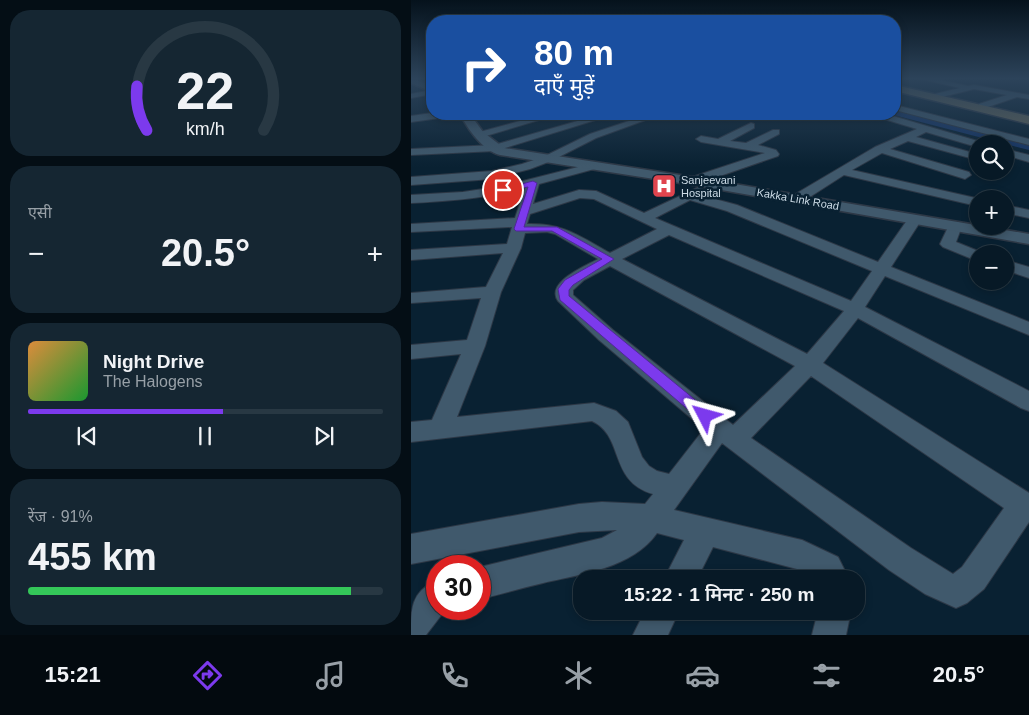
<!DOCTYPE html>
<html lang="hi">
<head>
<meta charset="utf-8">
<style>
	:root { --surface:#071926; --page:#152632; --text:#f1f3f6; --muted:#98a0a7; --line:#283843; --accent:#7c3aed }
	body { margin:0; font-family:Arial,"Noto Sans Devanagari",sans-serif; background:var(--page); color:var(--text); height:100vh; display:flex; flex-direction:column; font-size:19px; white-space:nowrap }
	* { box-sizing:border-box; margin:0 }
	p { font-size:16px; color:var(--muted) }
	.icon { flex:none; width:28px; height:28px; fill:none; stroke:currentColor; stroke-width:2; stroke-linecap:round; stroke-linejoin:round }
	.map { position:relative; flex:1; overflow:hidden }
	.details { display:flex; flex-direction:column; gap:10px; padding:10px; background:#040e15; width:411px }
	.details>* { flex:none }
	.banner { position:absolute; left:15px; top:15px; width:475px; height:105px; border-radius:20px; box-shadow:0 2px 8px #0003,0 0 0 1px var(--line); background:#1a4fa0; color:#fff; overflow:hidden }
	.controls { position:absolute; left:558px; top:135px; display:grid; gap:10px }
	.controls a { display:grid; place-items:center; width:45px; height:45px; border-radius:50%; background:var(--surface); box-shadow:0 2px 8px #0003,0 0 0 1px var(--line); font-size:25px }
	.speed { position:absolute; left:15px; top:555px; display:flex; gap:10px; font-size:25px; font-weight:700; text-align:center }
	.speed>* { display:grid; place-content:center; width:65px; height:65px; border-radius:50%; background:var(--surface); box-shadow:0 2px 8px #0003,0 0 0 1px var(--line); line-height:1 }
	.speed .limit { border:8px solid #d22; background:#fff; color:#111 }
	.pin { position:absolute; display:grid; place-items:center; width:42px; height:42px; color:#fff; margin:-21px; border:2px solid #fff; border-radius:50%; box-shadow:0 1px 5px #0007 }
	.me { position:absolute; width:55px; margin:-28px; rotate:309deg; stroke-linejoin:round; filter:drop-shadow(0 0 4px #0008) }
	.turn { display:flex; align-items:center; gap:18px; height:105px; padding:0 25px; font-size:22px }
	.turn .icon { width:65px; height:65px; stroke-width:2.5 }
	.turn b { display:block; font-size:35px; line-height:42px }
	.big { font-size:38px; font-weight:600; line-height:1.1 }
	.details .card { flex:1; display:flex; flex-direction:column; justify-content:center; gap:8px; min-width:0; padding:0 18px; border-radius:20px; background:var(--page) }
	.details .dial { align-items:center; gap:0 }
	.dial svg { height:130px; overflow:visible; fill:none; stroke:var(--line); stroke-width:7; stroke-linecap:round; text-anchor:middle }
	.dial text { fill:var(--text); stroke:none }
	.song { display:flex; align-items:center; gap:15px }
	.cover { width:60px; height:60px; border-radius:8px; background:linear-gradient(135deg,hsl(30 70% 55%),hsl(130 70% 35%)) }
	.played { height:5px; border-radius:2px; background:linear-gradient(90deg,var(--accent) 55%,var(--line) 55%) }
	.keys { display:flex; justify-content:space-around; direction:ltr }
	.heat { display:flex; justify-content:space-between; align-items:center; font-size:28px; direction:ltr }
	.charge { height:8px; border-radius:4px; background:linear-gradient(90deg,#34c759 91%,var(--line) 0) }
	.trip { position:absolute; left:162px; top:570px; width:292px; height:50px; border-radius:20px; background:var(--surface); box-shadow:0 2px 8px #0003,0 0 0 1px var(--line); font-weight:600; line-height:50px; text-align:center }
	.dock { display:flex; height:80px; justify-content:space-around; align-items:center; background:#030a0f; color:var(--muted) }
	.dock .icon { width:35px; height:35px }
	.dock .on { color:var(--accent) }
	.dock b { font-size:22px; color:var(--text) }
	main { display:flex; flex:1; min-height:0 }
	.map>svg:first-child { display:block }
	.lines { fill:none; stroke-linecap:round; stroke-linejoin:round }
	.river { fill:#173666; fill-rule:evenodd }
	.minor-casing { stroke:#2d3846; stroke-width:2 }
	.tertiary-casing { stroke:#2d3846; stroke-width:3 }
	.secondary-casing { stroke:#2d3846; stroke-width:3 }
	.minor { fill:#40596c; fill-rule:evenodd }
	.tertiary { fill:#40596c; fill-rule:evenodd }
	.secondary { fill:#626459; fill-rule:evenodd }
	.route { fill:#7c3aed; stroke:#51269a }
	.labels { text-anchor:middle; dominant-baseline:central; stroke-width:5; stroke-linejoin:round; paint-order:stroke }
	.far-poi-label { font-size:11px; fill:#cddce7; stroke:#092132; text-anchor:start }
	.far-street-label { font-size:11px; fill:#cddce7; stroke:#092132 }
</style>
</head>
<body>
<main>
<section class="details">
<div class="card dial"><svg viewBox="0 0 100 80">
<path d="M14 69A42 42 0 1 1 86 69"/>
<path d="M14 69A42 42 0 0 1 8 42" stroke="#7c3aed"/>
<text x="50" y="56" font-size="32" font-weight="700">22</text>
<text x="50" y="72" font-size="11">km/h</text>
</svg></div>
<div class="card"><p>एसी</p>
<div class="heat"><a>−</a><b class="big">20.5°</b><a>+</a></div>
</div>
<div class="card">
<div class="song"><i class="cover"></i><div><b>Night Drive</b><p>The Halogens</p></div></div>
<div class="played"></div>
<div class="keys"><svg class="icon" aria-label="previous" viewBox="0 0 24 24"><path d="M18 5L8 12l10 7zM5 5v14"/></svg><svg class="icon" aria-label="pause" viewBox="0 0 24 24"><path d="M8 5v14M16 5v14"/></svg><svg class="icon" aria-label="next" viewBox="0 0 24 24"><path d="M6 5l10 7-10 7zM19 5v14"/></svg></div>
</div>
<div class="card"><p>रेंज · 91%</p><b class="big">455 km</b><div class="charge"></div></div>
</section>
<div class="map">
<svg width="618" height="635" viewBox="0 0 618 635">
	<rect width="100%" height="100%" fill="#092132"/>
	<g class="lines">
		<path class="river" d="M484 107 618 140V150L479 114H484Z"/>
		<defs>
			<path id="minor" d="M506 78H520L557 86 563 85 618 95V99L606 97 571 109 568 108V104L596 95 563 89 527 98 523 96 524 94 549 88Z
				M21 90V94L0 98V94Z
				M484 105 618 139V145L484 110Z
				M21 113 40 114 36 117 0 122V116Z
				M135 114H148L68 138 63 135 65 133Z
				M191 114H204L84 151 0 155V149L83 145Z
				M239 114H251L185 138 140 161 119 169 81 179 0 185V177L81 171 111 164 132 157 179 134Z
				M462 114H475L570 142 571 144H566V147L515 132 505 137 566 154V158H559L497 141 479 149 558 172 560 175 554 179 471 153 441 170 569 199H566V206L433 175 391 202H381L380 199 381 196 464 147 506 129 463 116Z
				M340 123 343 124V128L319 141 335 143 362 130H368V134L347 145 365 150 368 154 367 156 286 184H278L276 181 278 178 354 153 290 142 285 139 290 136 307 139Z
				M594 149 618 155V162L594 155Z
				M183 163 187 164 189 166 187 168 128 184 122 204 168 190 185 191 233 213 288 187 294 191 289 195 326 205 467 262 499 216 504 215 511 219 480 267 618 322V335L474 276 454 307 618 391V411L610 408 447 318 412 363 618 493V522L573 589 556 603 545 608 514 594 478 570 311 443 263 510 391 540 427 557 438 579H405L386 569 302 547 286 579H253L273 540 246 533C222 568 170 574 132 583 111 588 90 594 69 599V567L191 538 206 530 168 532 0 564V534L168 504 191 502 234 504 242 494C197 481 214 436 181 421L0 442V422L21 420 50 354 0 359V345L56 340 70 298 0 303V293L75 287 92 253 0 260V250L96 244 101 227 0 232V224L104 218 114 188C77 198 39 201 0 203V195L52 192 92 186ZM169 198 183 199 246 229 199 253C168 236 153 223 116 224L119 214ZM279 200 316 211 461 271 440 301 244 218ZM136 232 144 234 187 259C175 266 134 282 147 301L188 340 293 429 258 474 246 471 238 466 231 457 217 422 205 411 183 403 46 417 74 346 90 292 110 248 114 233ZM258 235 433 311 396 354 211 259ZM199 266 384 366 322 425 202 330 162 295V290L173 280ZM400 376 593 508 551 567 542 574 500 548 340 438Z
				M594 205 618 210V218L594 213Z
				M544 222 549 223 551 226 545 242 572 253 566 254V261L532 247 529 244 539 223Z
				M594 260 618 267V278L594 270Z
				M24 581 26 582V609H35L15 635H0C0 608 0 593 24 581Z
				M234 611H268L257 635H222Z
				M407 611H440L435 635H401Z"/>
			<path id="tertiary" d="M0 78 21 86V92L0 83Z
				M49 114H59L72 132 93 148 282 177 618 234V244L282 185 89 155C71 150 57 129 49 114Z"/>
			<path id="secondary" d="M484 85 618 116V124L484 91Z"/>
		</defs>
		<use href="#minor" class="minor-casing"/>
		<use href="#tertiary" class="tertiary-casing"/>
		<use href="#secondary" class="secondary-casing"/>
		<use href="#minor" class="minor"/>
		<use href="#tertiary" class="tertiary"/>
		<use href="#secondary" class="secondary"/>
	</g>
	<linearGradient id="sky" x2="0" y2="1"><stop stop-color="#05121c"/><stop offset="0.47" stop-color="#2c435a"/><stop offset="1" stop-color="#2c435a" stop-opacity="0"/></linearGradient>
	<rect width="618" height="167" fill="url(#sky)"/>
	<path class="route" d="M122 181 126 183 113 227H146L203 259 162 285 158 290V296L299 412 301 416 299 420 294 422 289 420 149 300 147 289 154 280 191 259 141 231H105L103 229 117 187 92 192 88 190Z"/>
	<defs>
		<symbol id="hospital-square" viewBox="-11 -11 22 22"><rect x="-9" y="-9" width="18" height="18" rx="4" fill="#e0444e" stroke="#092132"/><path d="M-5-5h3v3.5h4V-5h3V5h-3V1.5h-4V5h-3Z" fill="#fff"/></symbol>
	</defs>
	<g fill-rule="evenodd">
		<use href="#hospital-square" x="239" y="172" width="28" height="28"/>
	</g>
	<g class="labels">
		<g class="far-poi-label">
			<text x="270" y="180">Sanjeevani<tspan x="270" dy="13">Hospital</tspan></text>
		</g>
		<g class="far-street-label">
			<text transform="translate(387 199) rotate(10)">Kakka Link Road</text>
		</g>
	</g>
</svg>
<div class="controls">
<a><svg class="icon" aria-label="search" viewBox="0 0 24 24"><circle cx="10" cy="10" r="6"/><path d="M15 15l6 6"/></svg></a>
<a>+</a>
<a>−</a>
</div>
<div class="speed"><div class="limit">30</div></div>
<div class="pin" style="left:92px;top:190px;background:#d93025"><svg class="icon" aria-label="arrive" viewBox="0 0 24 24"><path d="M6 21V4h12l-3 4 3 4H6"/></svg></div>
<svg class="me" style="left:294px;top:416px" viewBox="-20 -20 40 40"><path d="M0-17L14 15 0 8-14 15z" fill="#7c3aed" stroke="#fff" stroke-width="4"/></svg>
<div class="trip">15:22 · 1 मिनट · 250 m</div>
<div class="banner">
<div class="turn"><svg class="icon" aria-label="right" viewBox="0 0 24 24"><path d="M7 20v-9h11M14 6l5 5-5 5"/></svg><div><b>80 m</b>दाएँ मुड़ें</div></div>
</div>
</div>
</main>
<nav class="dock">
<b>15:21</b>
<svg class="icon on" aria-label="directions" viewBox="0 0 24 24"><path d="M12 3l9 9-9 9-9-9zM9 14v-3h6M13 9l2 2-2 2"/></svg>
<svg class="icon" aria-label="music" viewBox="0 0 24 24"><path d="M9 18V5l10-2v13"/><circle cx="6" cy="18" r="3"/><circle cx="16" cy="16" r="3"/></svg>
<svg class="icon" aria-label="phone" viewBox="0 0 24 24"><path d="M5 4h4l2 5-3 2q2 4 5 5l2-3 5 2v4C11 20 4 13 5 4z"/></svg>
<svg class="icon" aria-label="climate" viewBox="0 0 24 24"><path d="M12 3v18M4 7l16 10M4 17L20 7"/></svg>
<svg class="icon" aria-label="car" viewBox="0 0 24 24"><path d="M5 17H2v-5l4-1 3-4h7l3 4 3 1v5h-3M9 17h6M6 11h13"/><circle cx="7" cy="17" r="2"/><circle cx="17" cy="17" r="2"/></svg>
<svg class="icon" aria-label="filters" viewBox="0 0 24 24"><path d="M4 7h16M4 17h16"/><circle cx="9" cy="7" r="2"/><circle cx="15" cy="17" r="2"/></svg>
<b>20.5°</b>
</nav>
</body>
</html>
